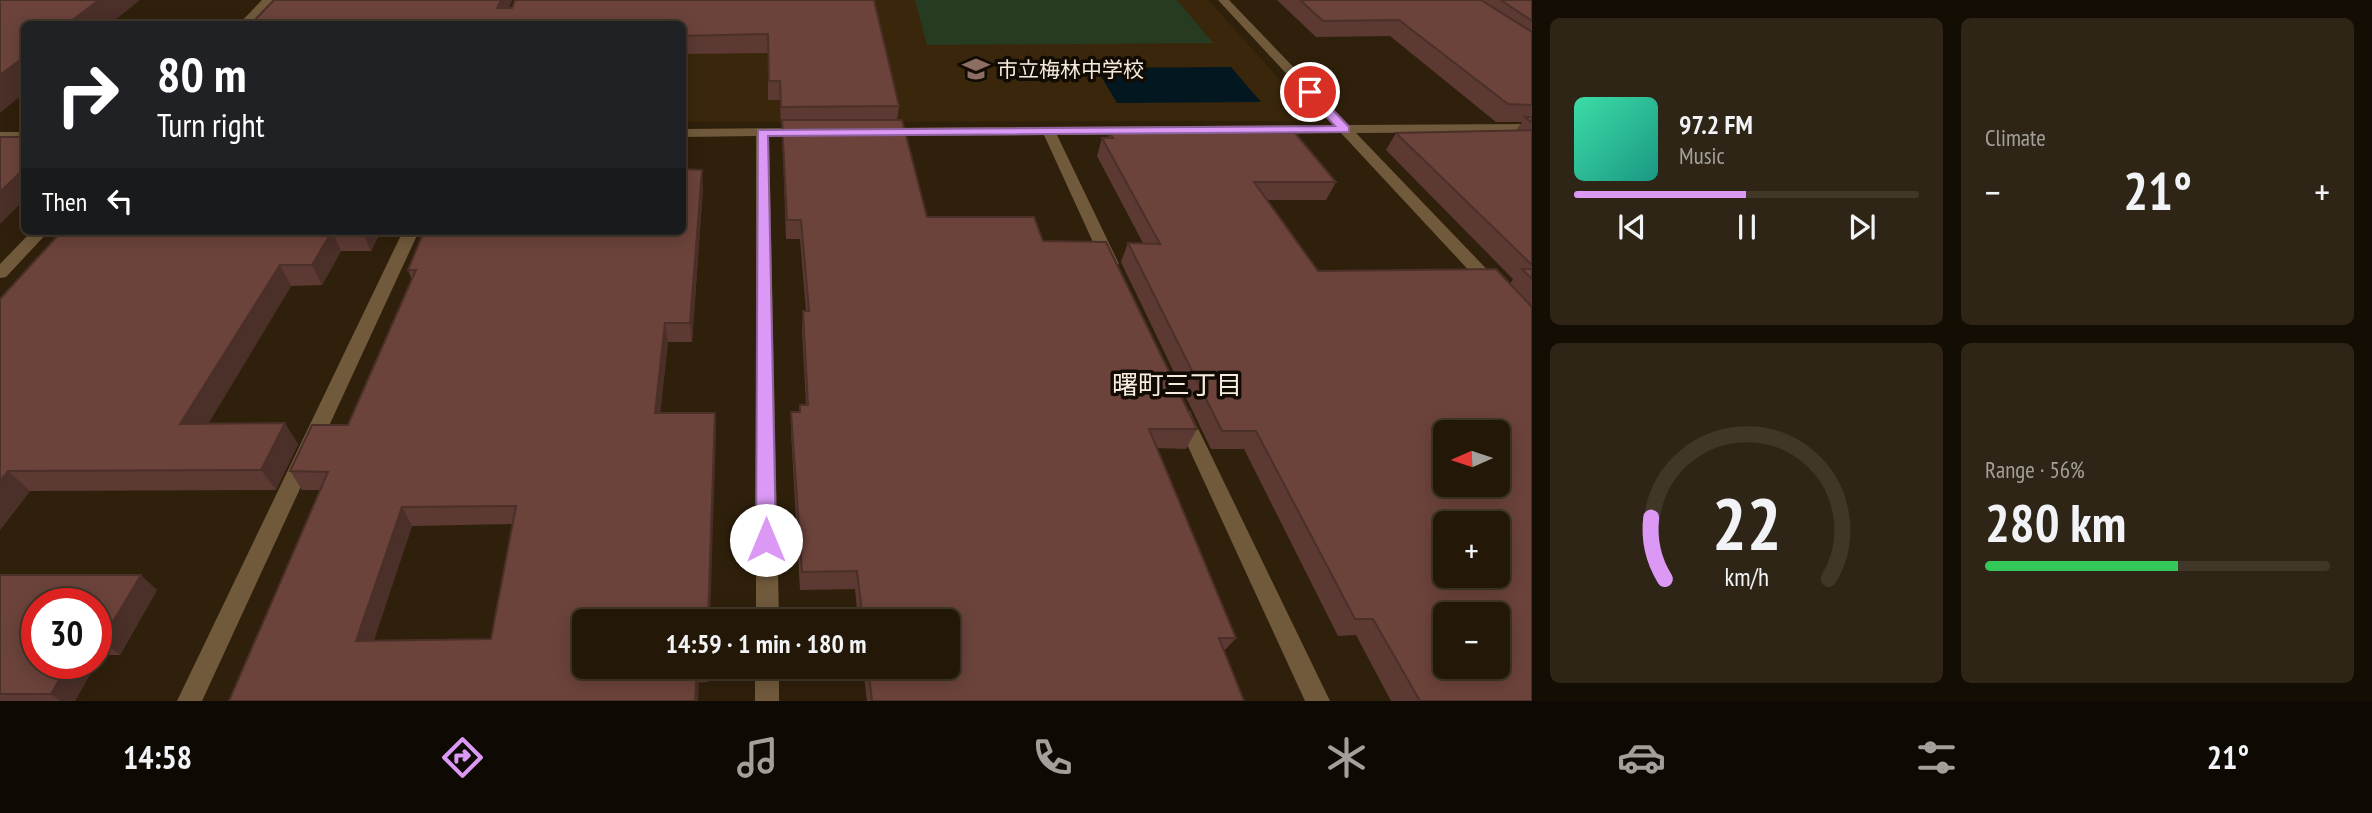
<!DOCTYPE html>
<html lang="en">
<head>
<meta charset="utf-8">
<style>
	:root { --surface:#231808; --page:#2f2516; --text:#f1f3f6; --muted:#a3a09c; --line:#403729; --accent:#db99f5 }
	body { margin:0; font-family:"PT Sans Narrow","Noto Sans JP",sans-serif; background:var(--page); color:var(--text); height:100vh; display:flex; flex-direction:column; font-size:26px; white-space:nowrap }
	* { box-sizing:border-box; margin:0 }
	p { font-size:23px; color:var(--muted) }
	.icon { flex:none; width:38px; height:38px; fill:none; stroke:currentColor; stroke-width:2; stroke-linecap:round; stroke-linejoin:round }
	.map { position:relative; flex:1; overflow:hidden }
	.details { display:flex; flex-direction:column; gap:18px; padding:18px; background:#130d04; width:840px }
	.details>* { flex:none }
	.banner { position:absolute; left:21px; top:21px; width:665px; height:214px; border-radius:10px; box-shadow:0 4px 18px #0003,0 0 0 2px var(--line); background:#202124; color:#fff; overflow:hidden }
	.needle { width:46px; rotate:267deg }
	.fabs { position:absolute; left:1433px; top:420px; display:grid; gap:14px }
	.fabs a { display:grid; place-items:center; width:77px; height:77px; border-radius:10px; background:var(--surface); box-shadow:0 4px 18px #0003,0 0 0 2px var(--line); font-size:35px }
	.speed { position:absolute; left:21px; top:588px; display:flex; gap:14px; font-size:35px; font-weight:700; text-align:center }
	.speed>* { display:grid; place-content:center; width:91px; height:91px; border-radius:50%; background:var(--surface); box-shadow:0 4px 18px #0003,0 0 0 2px var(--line); line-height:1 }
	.speed .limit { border:10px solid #d22; background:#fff; color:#111 }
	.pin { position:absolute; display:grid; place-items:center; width:60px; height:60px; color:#fff; margin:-30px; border:4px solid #fff; border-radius:50%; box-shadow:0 2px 7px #0007 }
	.me { position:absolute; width:77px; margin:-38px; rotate:0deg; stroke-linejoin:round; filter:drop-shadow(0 0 5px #0008) }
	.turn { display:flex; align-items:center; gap:24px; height:147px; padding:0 21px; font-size:32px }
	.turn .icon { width:91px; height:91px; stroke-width:2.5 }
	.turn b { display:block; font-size:49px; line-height:60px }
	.then { display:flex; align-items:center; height:66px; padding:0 21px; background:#0003; gap:14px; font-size:26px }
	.big { font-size:52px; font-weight:800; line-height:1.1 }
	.details .card { flex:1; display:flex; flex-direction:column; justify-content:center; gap:10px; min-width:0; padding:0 24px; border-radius:10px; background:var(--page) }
	.details .dial { align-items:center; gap:0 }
	.dial svg { height:182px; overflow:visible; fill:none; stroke:var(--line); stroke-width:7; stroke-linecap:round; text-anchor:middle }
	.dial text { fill:var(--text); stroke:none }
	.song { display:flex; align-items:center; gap:21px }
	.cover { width:84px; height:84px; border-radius:10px; background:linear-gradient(135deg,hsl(160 70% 55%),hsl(170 70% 35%)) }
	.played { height:7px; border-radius:4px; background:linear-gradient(90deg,var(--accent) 50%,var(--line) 50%) }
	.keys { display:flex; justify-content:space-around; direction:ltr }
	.heat { display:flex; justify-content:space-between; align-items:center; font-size:38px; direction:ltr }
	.charge { height:10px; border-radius:5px; background:linear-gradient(90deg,#34c759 56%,var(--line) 0) }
	.details .tiles { flex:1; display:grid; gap:18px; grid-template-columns:repeat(2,1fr) }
	.trip { position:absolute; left:572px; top:609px; width:388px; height:70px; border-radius:10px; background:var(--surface); box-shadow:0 4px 18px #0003,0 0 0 2px var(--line); font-weight:800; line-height:70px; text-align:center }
	.dock { display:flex; height:112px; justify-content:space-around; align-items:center; background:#0e0a03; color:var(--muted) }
	.dock .icon { width:49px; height:49px }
	.dock .current { color:var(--accent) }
	.dock b { font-size:32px; color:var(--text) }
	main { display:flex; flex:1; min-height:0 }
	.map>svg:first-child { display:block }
	.built { fill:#3a270b }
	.green { fill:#263b22 }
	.water { fill:#021720 }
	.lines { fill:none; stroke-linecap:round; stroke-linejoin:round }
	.minor { fill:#715a3c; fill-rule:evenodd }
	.wall { fill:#5c3a33; fill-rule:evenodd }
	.shaded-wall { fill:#4b2f29 }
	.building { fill:#6b433b; stroke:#4b2f29; stroke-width:2; fill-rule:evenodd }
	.route { fill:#db99f5; stroke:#8e639f; stroke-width:2 }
	.labels { text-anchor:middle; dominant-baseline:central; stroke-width:7; stroke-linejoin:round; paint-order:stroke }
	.far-poi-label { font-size:21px; fill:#f5ebde; stroke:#120b04; text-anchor:start }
	.neighbourhood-label { font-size:26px; fill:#f5ebde; stroke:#120b04 }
</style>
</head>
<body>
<main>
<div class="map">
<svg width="1532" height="701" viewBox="0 0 1532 701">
	<rect width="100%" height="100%" fill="#2f200b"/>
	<path class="built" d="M541 0H1208L1310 113 1301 121 683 122 682 24H530Z"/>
	<path class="green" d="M915 0H1177L1213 43 927 45Z"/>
	<path class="water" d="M1231 67 1261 102 1117 103 1096 68Z"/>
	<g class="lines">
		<path class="minor" d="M262 0H273L250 24H239Z
			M1218 0H1229L1349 125 1532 124V132L1356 133 1500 283 1502 287 1500 291H1488L1341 133 1057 135 1119 264 1111 269 1103 264 1044 135 881 136 875 132 881 128 1334 125Z
			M804 128 810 132 809 135 769 136 779 621H756V136L682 137V129Z
			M0 132H24V140H0Z
			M32 231H49L6 277 0 278V264Z
			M403 231H419L202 701H177Z
			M1183 409 1190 411 1192 416 1330 701H1305L1174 416 1176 411Z
			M755 667H779V701H755Z"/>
	</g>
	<path class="wall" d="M274 0H512L509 8 874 0 899 106 897 120 927 217 1043 241 1197 429 1186 449 1157 448 1236 638 1224 651 1244 701H867L863 667H948V621H858L855 589 800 590 791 432V412H799L806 405 802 330 803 311H806L800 239H786L782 126H781L780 100H768V53L682 54V24Z
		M1277 0H1532V701H1391L1356 635 1338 636 1244 449H1211L1121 262 1128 243H1143L1097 156 1102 138H1108L1110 133 1336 182 1326 200H1267L1318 271 1510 284 1513 279 1386 150 1396 133 1516 130 1522 122H1496L1390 36 1316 37Z
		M703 188 692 342H668L660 413 716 432 584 667H709L708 682 229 701 320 490H302L290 471 348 425 412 280 408 270ZM513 524 491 639 374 640 412 526Z
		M62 231H381L371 251H341L322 285 291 286 208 424 298 444 276 490 30 491 0 530V299Z
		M0 575 157 590 120 655H101L75 701H0ZM37 604H96V663Z"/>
	<path class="shaded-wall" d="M99 0H140L110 24H67Z
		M501 0H512L502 24 497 8Z
		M24 57V93L0 113V75Z
		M24 169V200L0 224V192Z
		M702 170 703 188 692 342 690 323Z
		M332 231 341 251 322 285 312 265Z
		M362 231H381L371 251Z
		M280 265 291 286 195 445 180 424Z
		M665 323 668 342 658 432 655 413Z
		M715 413 716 432 710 621H708Z
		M285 423 298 444 276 490 261 470Z
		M8 471 30 491 0 530V481Z
		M402 507 412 526 368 657 356 641Z
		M141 575 157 590 120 655 102 640Z
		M96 651 101 655 96 663Z
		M69 663H96L75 701H61L51 694Z
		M697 667 699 683 698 701H695Z
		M706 667H709L708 682Z"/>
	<path class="building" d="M0 0H99L67 24H24V57L0 75Z
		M274 0H501L497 8H512L515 0H874L899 106 781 107 780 81H769L768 34 682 36V24H251Z
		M1300 0H1481L1532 32V105L1508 104 1399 20 1323 21Z
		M1501 0H1532V21Z
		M1525 117H1532V123Z
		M782 120H902L927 217H1034L1043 241 1106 242 1197 429H1149L1236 638H1219L1244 701H872L868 667H948V621H863L857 571 802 572 791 412H800V405H808L803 311H809L801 220H787Z
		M1532 130V265L1396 133Z
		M1110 133H1295L1336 182H1254L1318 271 1496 269 1532 307V701H1420L1373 619H1355L1256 431H1222L1128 243 1160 244 1102 138H1113ZM1446 432H1498V485H1446ZM1446 523H1498V576H1446ZM1446 614H1498V667H1446Z
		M0 137H24V169L0 192Z
		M682 169 702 170 690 323H665L655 413H715L708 621H584V667H697L695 701H229L328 472 290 471 312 425H348L416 270H408L424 231H682ZM516 506 491 639 356 641 402 507Z
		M62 231H332L312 265H280L180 424 285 423 261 470 8 471 0 481V299Z
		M1522 269H1532V279Z
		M0 575H141L102 640H96V604H37V663H69L51 694H0Z"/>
	<path class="route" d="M1306 90H1314L1349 127V132L768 136 776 540 773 546 766 548 759 546 756 540 758 130 1335 126 1306 95Z"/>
	<defs>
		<symbol id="school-bare" viewBox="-9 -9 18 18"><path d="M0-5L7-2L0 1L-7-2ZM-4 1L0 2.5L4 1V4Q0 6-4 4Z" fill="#8d6e63" stroke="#120b04" stroke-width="2.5" paint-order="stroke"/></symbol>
	</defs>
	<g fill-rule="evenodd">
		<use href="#school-bare" x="957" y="50" width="38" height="38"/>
	</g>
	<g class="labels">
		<g class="far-poi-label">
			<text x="997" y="69">市立梅林中学校</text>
		</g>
		<g class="neighbourhood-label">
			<text x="1177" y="384">曙町三丁目</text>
		</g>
	</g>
</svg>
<div class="fabs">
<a><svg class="needle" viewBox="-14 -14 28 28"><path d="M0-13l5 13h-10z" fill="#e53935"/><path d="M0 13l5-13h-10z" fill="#a3a09c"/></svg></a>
<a>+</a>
<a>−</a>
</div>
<div class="speed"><div class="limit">30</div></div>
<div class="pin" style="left:1310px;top:92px;background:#d93025"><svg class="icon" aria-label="arrive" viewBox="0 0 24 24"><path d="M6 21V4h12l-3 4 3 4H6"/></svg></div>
<svg class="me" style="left:766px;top:540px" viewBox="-20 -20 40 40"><circle r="19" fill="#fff"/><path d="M0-13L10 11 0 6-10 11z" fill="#db99f5"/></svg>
<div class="trip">14:59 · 1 min · 180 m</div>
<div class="banner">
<div class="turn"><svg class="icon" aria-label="right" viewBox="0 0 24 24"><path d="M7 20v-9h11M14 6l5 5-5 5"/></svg><div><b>80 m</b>Turn right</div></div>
<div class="then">Then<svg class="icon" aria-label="left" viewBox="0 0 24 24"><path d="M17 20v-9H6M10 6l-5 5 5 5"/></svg></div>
</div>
</div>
<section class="details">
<div class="tiles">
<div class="card">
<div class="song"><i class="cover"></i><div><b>97.2 FM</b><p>Music</p></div></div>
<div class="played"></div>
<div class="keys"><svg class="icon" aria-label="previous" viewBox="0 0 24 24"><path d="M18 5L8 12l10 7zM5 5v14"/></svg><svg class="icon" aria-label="pause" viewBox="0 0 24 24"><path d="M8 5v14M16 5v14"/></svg><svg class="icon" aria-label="next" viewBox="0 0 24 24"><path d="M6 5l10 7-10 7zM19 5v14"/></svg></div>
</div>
<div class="card"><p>Climate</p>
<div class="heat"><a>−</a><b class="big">21°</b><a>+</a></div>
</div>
<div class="card dial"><svg viewBox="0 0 100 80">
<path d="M14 69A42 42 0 1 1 86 69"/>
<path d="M14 69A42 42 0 0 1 8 42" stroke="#db99f5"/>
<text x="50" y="56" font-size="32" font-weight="700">22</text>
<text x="50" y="72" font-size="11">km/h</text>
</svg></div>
<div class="card"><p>Range · 56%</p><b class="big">280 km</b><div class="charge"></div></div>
</div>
</section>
</main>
<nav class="dock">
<b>14:58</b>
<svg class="icon current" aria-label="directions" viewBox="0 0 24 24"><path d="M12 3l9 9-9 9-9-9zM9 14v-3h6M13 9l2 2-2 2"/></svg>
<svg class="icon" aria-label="music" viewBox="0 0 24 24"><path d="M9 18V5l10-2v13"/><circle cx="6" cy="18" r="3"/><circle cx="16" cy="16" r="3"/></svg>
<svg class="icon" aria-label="phone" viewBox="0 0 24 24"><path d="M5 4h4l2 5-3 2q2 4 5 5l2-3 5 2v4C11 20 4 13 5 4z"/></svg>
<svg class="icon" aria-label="climate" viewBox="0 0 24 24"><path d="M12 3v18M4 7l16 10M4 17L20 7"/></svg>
<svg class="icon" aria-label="car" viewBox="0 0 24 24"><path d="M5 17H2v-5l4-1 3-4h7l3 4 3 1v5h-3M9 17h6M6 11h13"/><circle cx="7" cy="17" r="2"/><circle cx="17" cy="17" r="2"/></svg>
<svg class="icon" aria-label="filters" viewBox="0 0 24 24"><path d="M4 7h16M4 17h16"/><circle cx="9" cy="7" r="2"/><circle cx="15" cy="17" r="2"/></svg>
<b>21°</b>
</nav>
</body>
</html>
